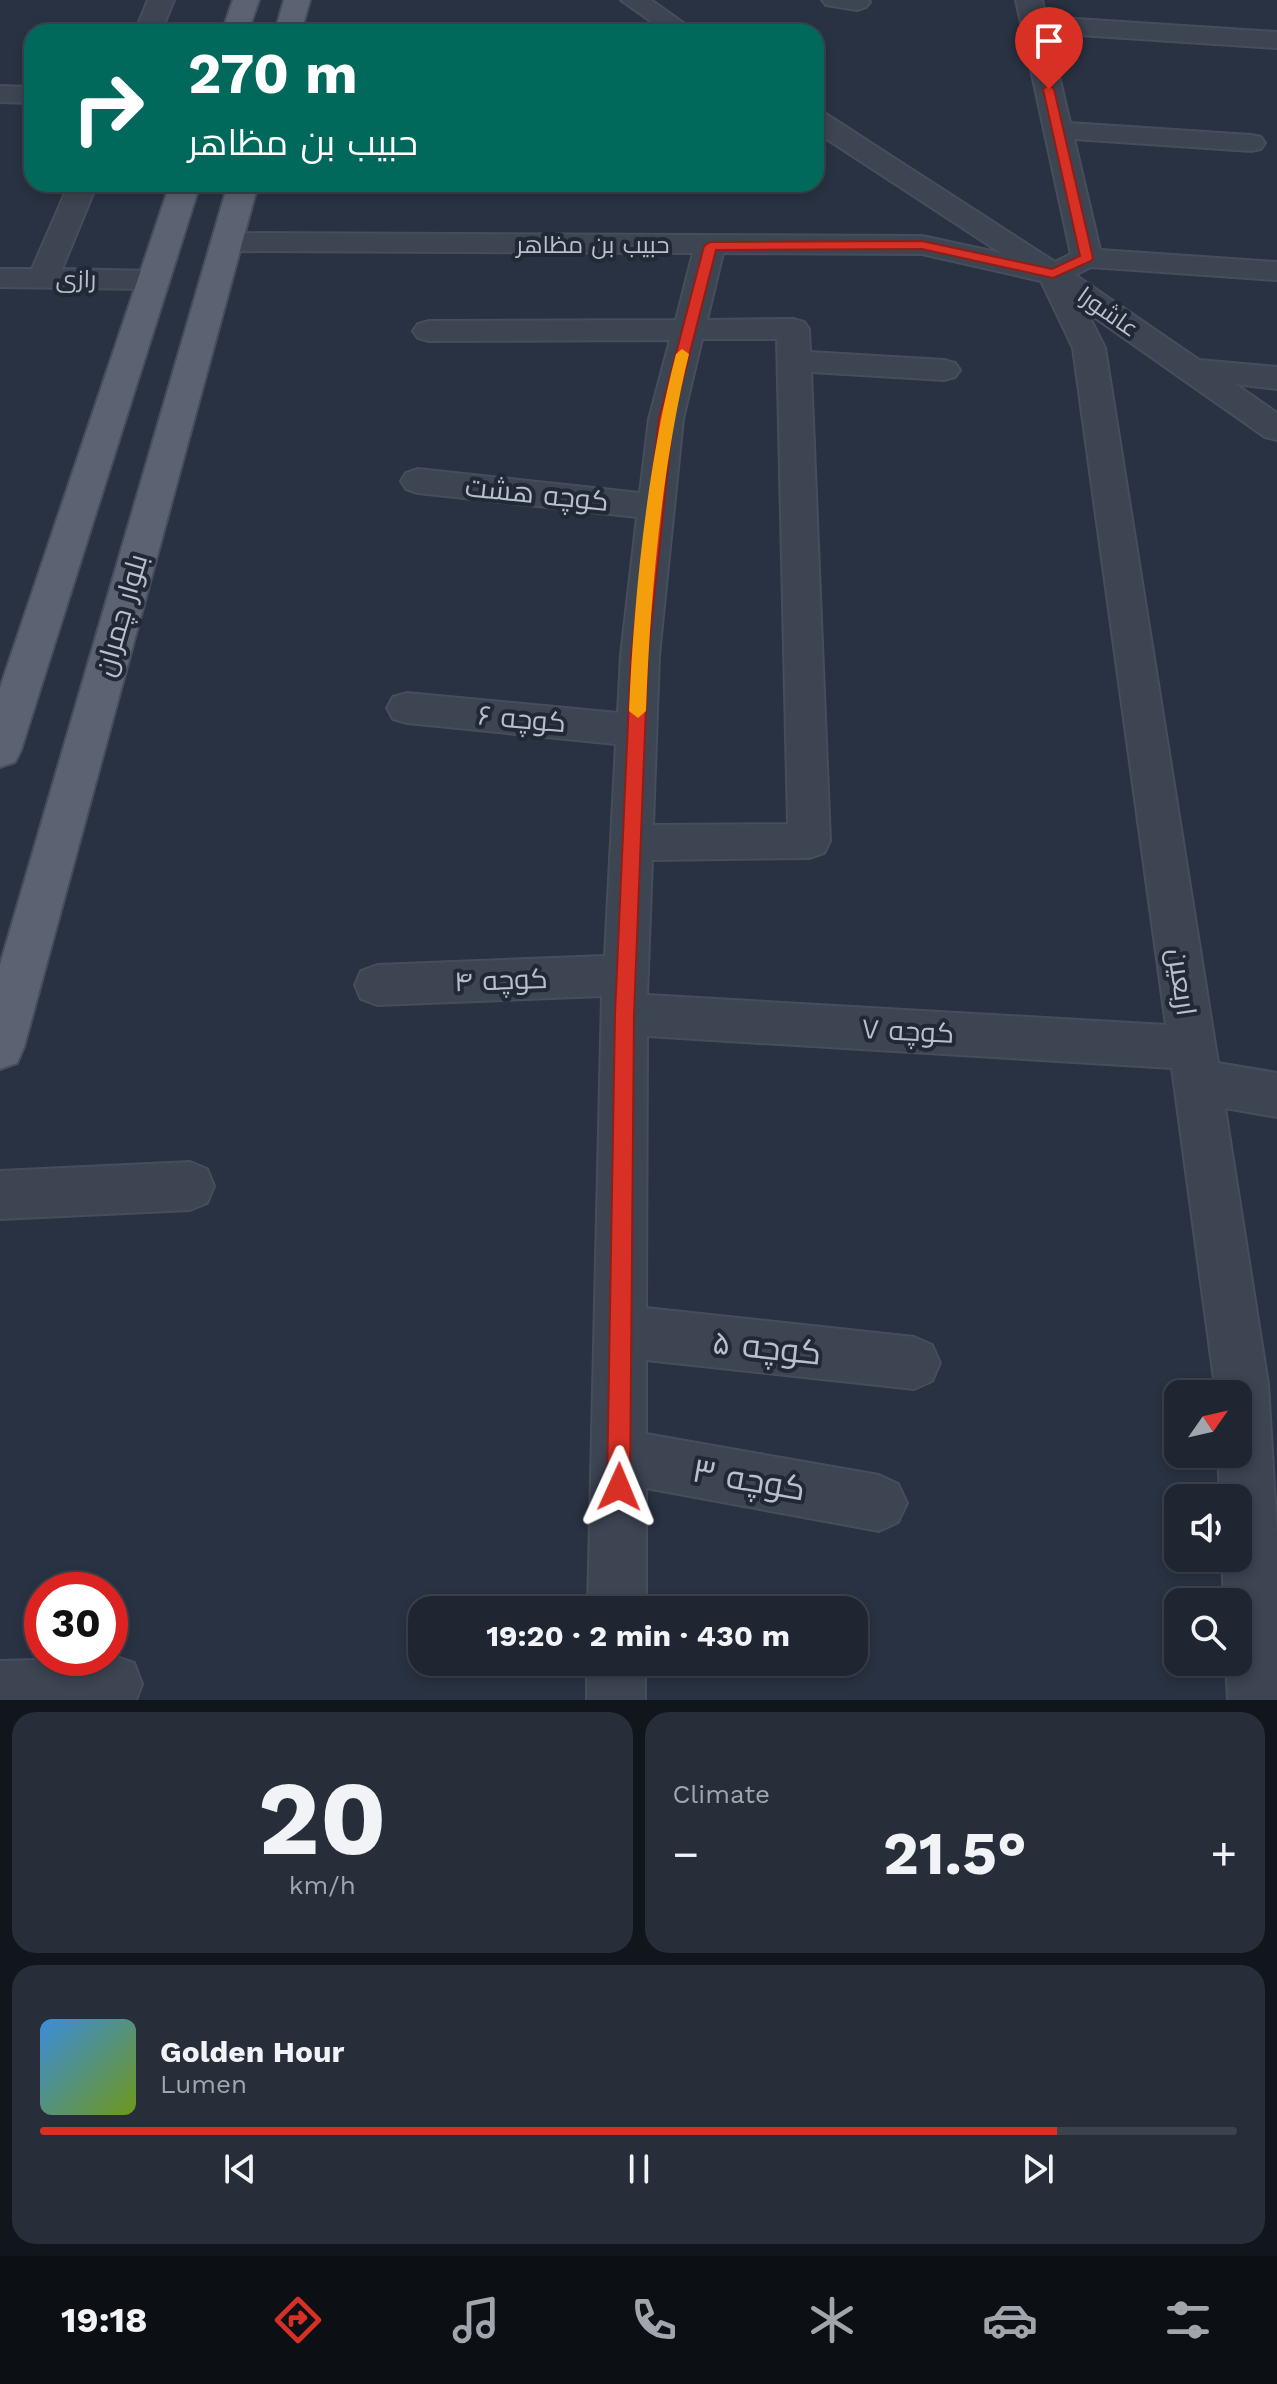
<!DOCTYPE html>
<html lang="en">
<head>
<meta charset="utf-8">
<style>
	:root { --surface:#1f2632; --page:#272e3a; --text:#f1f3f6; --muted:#a1a5ac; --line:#3c434d; --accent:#d93025 }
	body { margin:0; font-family:"Work Sans",Cairo,sans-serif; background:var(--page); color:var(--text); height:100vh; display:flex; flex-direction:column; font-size:30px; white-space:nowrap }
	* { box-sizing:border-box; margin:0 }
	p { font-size:26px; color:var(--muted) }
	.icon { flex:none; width:44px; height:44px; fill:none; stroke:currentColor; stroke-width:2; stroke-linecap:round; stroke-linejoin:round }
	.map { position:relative; height:1700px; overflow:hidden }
	.side { display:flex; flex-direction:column; gap:12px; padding:12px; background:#11151c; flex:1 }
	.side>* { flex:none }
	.banner { position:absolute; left:24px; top:24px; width:800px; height:168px; border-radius:24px; box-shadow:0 4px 12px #0003,0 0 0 2px var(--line); background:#00695c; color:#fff; overflow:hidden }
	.needle { width:52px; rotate:56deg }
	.controls { position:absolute; left:1164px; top:1380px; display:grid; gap:16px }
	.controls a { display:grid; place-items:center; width:88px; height:88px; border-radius:16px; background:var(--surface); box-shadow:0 4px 12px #0003,0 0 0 2px var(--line); font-size:40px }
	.speed { position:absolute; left:24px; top:1572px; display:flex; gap:16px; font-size:40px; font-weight:700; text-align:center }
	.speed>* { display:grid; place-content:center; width:104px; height:104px; border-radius:50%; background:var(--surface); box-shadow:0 4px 12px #0003,0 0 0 2px var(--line); line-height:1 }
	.speed .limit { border:12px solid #d22; background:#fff; color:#111 }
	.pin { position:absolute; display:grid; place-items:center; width:68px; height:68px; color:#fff; margin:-82px -34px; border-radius:50% 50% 50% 0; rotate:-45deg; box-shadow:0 0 8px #0007 }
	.pin .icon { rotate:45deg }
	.me { position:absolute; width:88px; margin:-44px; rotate:1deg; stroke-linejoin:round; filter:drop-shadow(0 0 6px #0008) }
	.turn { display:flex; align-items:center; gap:28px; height:168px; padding:0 32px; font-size:36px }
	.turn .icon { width:104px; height:104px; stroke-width:2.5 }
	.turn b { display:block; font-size:56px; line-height:68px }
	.big { font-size:60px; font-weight:700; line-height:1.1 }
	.side .tile { flex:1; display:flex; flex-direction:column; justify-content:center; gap:12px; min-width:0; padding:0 28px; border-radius:24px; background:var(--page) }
	.side .dial { align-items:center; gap:0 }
	.dial b { font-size:104px; line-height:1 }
	.song { display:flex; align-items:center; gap:24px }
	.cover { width:96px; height:96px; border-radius:12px; background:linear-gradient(135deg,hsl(210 70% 55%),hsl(80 70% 35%)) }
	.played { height:8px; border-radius:4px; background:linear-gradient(90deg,var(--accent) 85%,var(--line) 85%) }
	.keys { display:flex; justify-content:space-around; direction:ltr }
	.heat { display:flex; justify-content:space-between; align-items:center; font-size:44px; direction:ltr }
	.side .tiles { flex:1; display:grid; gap:12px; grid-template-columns:1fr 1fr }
	.tile:last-child { grid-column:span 2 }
	.trip { position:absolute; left:408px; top:1596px; width:460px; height:80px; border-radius:24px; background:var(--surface); box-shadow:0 4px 12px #0003,0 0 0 2px var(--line); font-weight:700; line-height:80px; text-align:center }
	.tabs { display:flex; height:128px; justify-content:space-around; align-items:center; background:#0c0f14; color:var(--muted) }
	.tabs .icon { width:56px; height:56px }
	.tabs .selected { color:var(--accent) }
	.tabs b { font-size:36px; color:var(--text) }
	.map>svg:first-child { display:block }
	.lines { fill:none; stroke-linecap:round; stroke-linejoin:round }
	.minor-casing { stroke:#464d5b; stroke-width:4 }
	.major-casing { stroke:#464d5b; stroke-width:4 }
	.minor { fill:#3d4452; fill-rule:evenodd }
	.major { fill:#5b6372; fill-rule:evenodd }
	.route { fill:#d93025; stroke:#8d1f18; stroke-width:2 }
	.slow { fill:#f59e0b }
	.labels { text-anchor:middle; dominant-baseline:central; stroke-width:8; stroke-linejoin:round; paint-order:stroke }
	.far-street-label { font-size:24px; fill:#babfcc; stroke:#212937 }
	.street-label { font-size:28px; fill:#babfcc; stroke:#212937 }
	.near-street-label { font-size:34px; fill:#babfcc; stroke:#212937 }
</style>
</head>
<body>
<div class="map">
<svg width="1277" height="1700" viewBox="0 0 1277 1700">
	<rect width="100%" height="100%" fill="#293242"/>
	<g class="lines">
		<defs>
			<path id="minor" d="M148 0H174L161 32H135Z
				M621 0H651L696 32H666Z
				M822 0H868L870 2 866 7 857 10 826 5Z
				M1016 0H1042L1046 17 1277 32V48L1049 33 1070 123 1251 135 1261 137 1265 143 1261 149 1251 151 1074 139 1100 250 1277 262V280L1091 267 1075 275 1199 360 1277 367V389L1235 384 1277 413V440L1265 437 1087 312 1105 348 1218 1063 1277 1073V1117L1225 1108 1268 1384 1277 1535V1700H1228L1226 1662H1238V1602H1224L1222 1558H1238V1498H1220L1218 1454H1238V1394H1216L1172 1068 647 1036 646 1308 914 1337 932 1345 940 1363 932 1381 914 1389 646 1360V1434L879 1475 898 1484 907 1503 898 1522 879 1531 646 1488V1610H588L602 996 377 1005 361 999 355 985 361 971 377 965 605 956 616 744 407 723 393 719 387 708 393 697 407 693 618 713 621 655 637 517 418 493 406 489 401 481 406 473 418 469 640 493 649 419 670 340 429 341 418 338 413 331 418 324 429 321 676 320 693 253 226 251 215 248 211 242 215 236 226 233 922 236 1001 253 816 132V112L826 114 1055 262 1071 254ZM723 253 922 254 1041 281 1073 348 1166 1025 647 995 652 860 809 858 824 853 830 841 811 372 944 380 955 377 960 370 955 363 944 360 810 352 809 329 804 322 793 319 707 320ZM702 339H777L788 824 653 825 659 655 683 419Z
				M0 86 32 87V103L0 102Z
				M69 184H97L62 269 153 271 164 273 168 280 164 287 153 289 0 287V269H32Z
				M190 1162 207 1169 214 1186 207 1203 190 1210 0 1219V1171Z
				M110 1655 134 1663 142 1684 136 1700H0V1661L110 1658Z
				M587 1662H645V1700H587Z"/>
			<path id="major" d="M233 0H259L248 32H222Z
				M284 0H310L301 32H275Z
				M170 184H200L21 750 15 762 0 767V688Z
				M228 184H258L24 1047 17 1063 0 1069V965Z"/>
		</defs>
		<use href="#minor" class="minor-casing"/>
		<use href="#major" class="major-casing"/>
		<use href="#minor" class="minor"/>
		<use href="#major" class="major"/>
	</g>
	<path class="route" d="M1049 85 1054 89 1093 258 1091 261 1053 278 922 249 716 250 673 419 648 655 634 1014 630 1487 627 1495 619 1498 610 1495 607 1487 615 1014 631 655 659 419 704 246 710 242 922 241 1052 269 1080 256 1043 89Z"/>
	<path class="slow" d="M682 349 689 354C662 465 650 596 646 711L638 718 629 711C634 596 647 465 676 354Z"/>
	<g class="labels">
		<g class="far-street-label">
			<text x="593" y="245">حبیب بن مظاهر</text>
			<text transform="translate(76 279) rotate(1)">رازی</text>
			<text transform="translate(1108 312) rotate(35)">عاشورا</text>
		</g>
		<g class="street-label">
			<text transform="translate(537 494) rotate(6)">کوچه هشت</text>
			<text transform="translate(121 615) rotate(-74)">بلوار چمران</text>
			<text transform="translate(522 719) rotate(5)">کوچه ۶</text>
			<text transform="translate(501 980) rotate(-2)">کوچه ۴</text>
			<text transform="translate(1182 982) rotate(82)">اربعین</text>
			<text transform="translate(908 1031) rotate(3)">کوچه ۷</text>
		</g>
		<g class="near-street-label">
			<text transform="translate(767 1347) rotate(6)">کوچه ۵</text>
			<text transform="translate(749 1479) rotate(10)">کوچه ۳</text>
		</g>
	</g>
</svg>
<div class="controls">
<a><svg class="needle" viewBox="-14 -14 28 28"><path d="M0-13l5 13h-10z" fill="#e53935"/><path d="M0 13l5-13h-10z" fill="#a1a5ac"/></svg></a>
<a><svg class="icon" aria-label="sound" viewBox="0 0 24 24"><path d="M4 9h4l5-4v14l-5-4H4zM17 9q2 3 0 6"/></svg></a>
<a><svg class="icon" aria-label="search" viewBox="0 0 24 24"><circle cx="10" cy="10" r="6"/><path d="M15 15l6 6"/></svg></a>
</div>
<div class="speed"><div class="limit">30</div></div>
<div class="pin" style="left:1049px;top:89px;background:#d93025"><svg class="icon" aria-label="arrive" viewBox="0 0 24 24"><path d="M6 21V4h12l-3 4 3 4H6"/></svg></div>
<svg class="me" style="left:619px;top:1487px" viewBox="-20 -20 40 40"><path d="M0-17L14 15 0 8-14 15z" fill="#d93025" stroke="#fff" stroke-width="4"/></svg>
<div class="trip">19:20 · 2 min · 430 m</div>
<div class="banner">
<div class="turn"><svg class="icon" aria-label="right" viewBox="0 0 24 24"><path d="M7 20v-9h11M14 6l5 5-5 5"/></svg><div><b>270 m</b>حبیب بن مظاهر</div></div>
</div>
</div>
<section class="side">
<div class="tiles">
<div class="tile dial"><b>20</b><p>km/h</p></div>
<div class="tile"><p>Climate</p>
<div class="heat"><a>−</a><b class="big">21.5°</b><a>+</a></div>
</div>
<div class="tile">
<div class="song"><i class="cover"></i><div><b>Golden Hour</b><p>Lumen</p></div></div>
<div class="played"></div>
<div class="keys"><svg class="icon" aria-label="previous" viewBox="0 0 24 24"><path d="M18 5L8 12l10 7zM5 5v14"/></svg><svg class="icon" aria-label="pause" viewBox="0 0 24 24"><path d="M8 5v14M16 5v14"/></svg><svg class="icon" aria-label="next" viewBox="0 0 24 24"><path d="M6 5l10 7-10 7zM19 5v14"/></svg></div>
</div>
</div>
</section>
<nav class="tabs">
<b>19:18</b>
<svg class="icon selected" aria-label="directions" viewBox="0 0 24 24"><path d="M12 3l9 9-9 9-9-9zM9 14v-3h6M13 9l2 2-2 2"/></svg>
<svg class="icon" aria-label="music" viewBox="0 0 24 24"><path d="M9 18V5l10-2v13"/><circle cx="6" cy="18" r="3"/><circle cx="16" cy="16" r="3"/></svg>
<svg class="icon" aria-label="phone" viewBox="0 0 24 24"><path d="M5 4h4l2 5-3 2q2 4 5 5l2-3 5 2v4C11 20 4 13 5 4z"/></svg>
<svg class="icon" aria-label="climate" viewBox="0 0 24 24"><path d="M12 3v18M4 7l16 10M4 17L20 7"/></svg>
<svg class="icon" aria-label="car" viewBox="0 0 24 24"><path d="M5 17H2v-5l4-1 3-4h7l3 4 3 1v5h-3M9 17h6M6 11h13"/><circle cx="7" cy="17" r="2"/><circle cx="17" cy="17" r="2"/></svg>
<svg class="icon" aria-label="filters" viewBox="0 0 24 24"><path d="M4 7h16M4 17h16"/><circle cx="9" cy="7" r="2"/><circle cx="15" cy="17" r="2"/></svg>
</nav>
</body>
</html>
